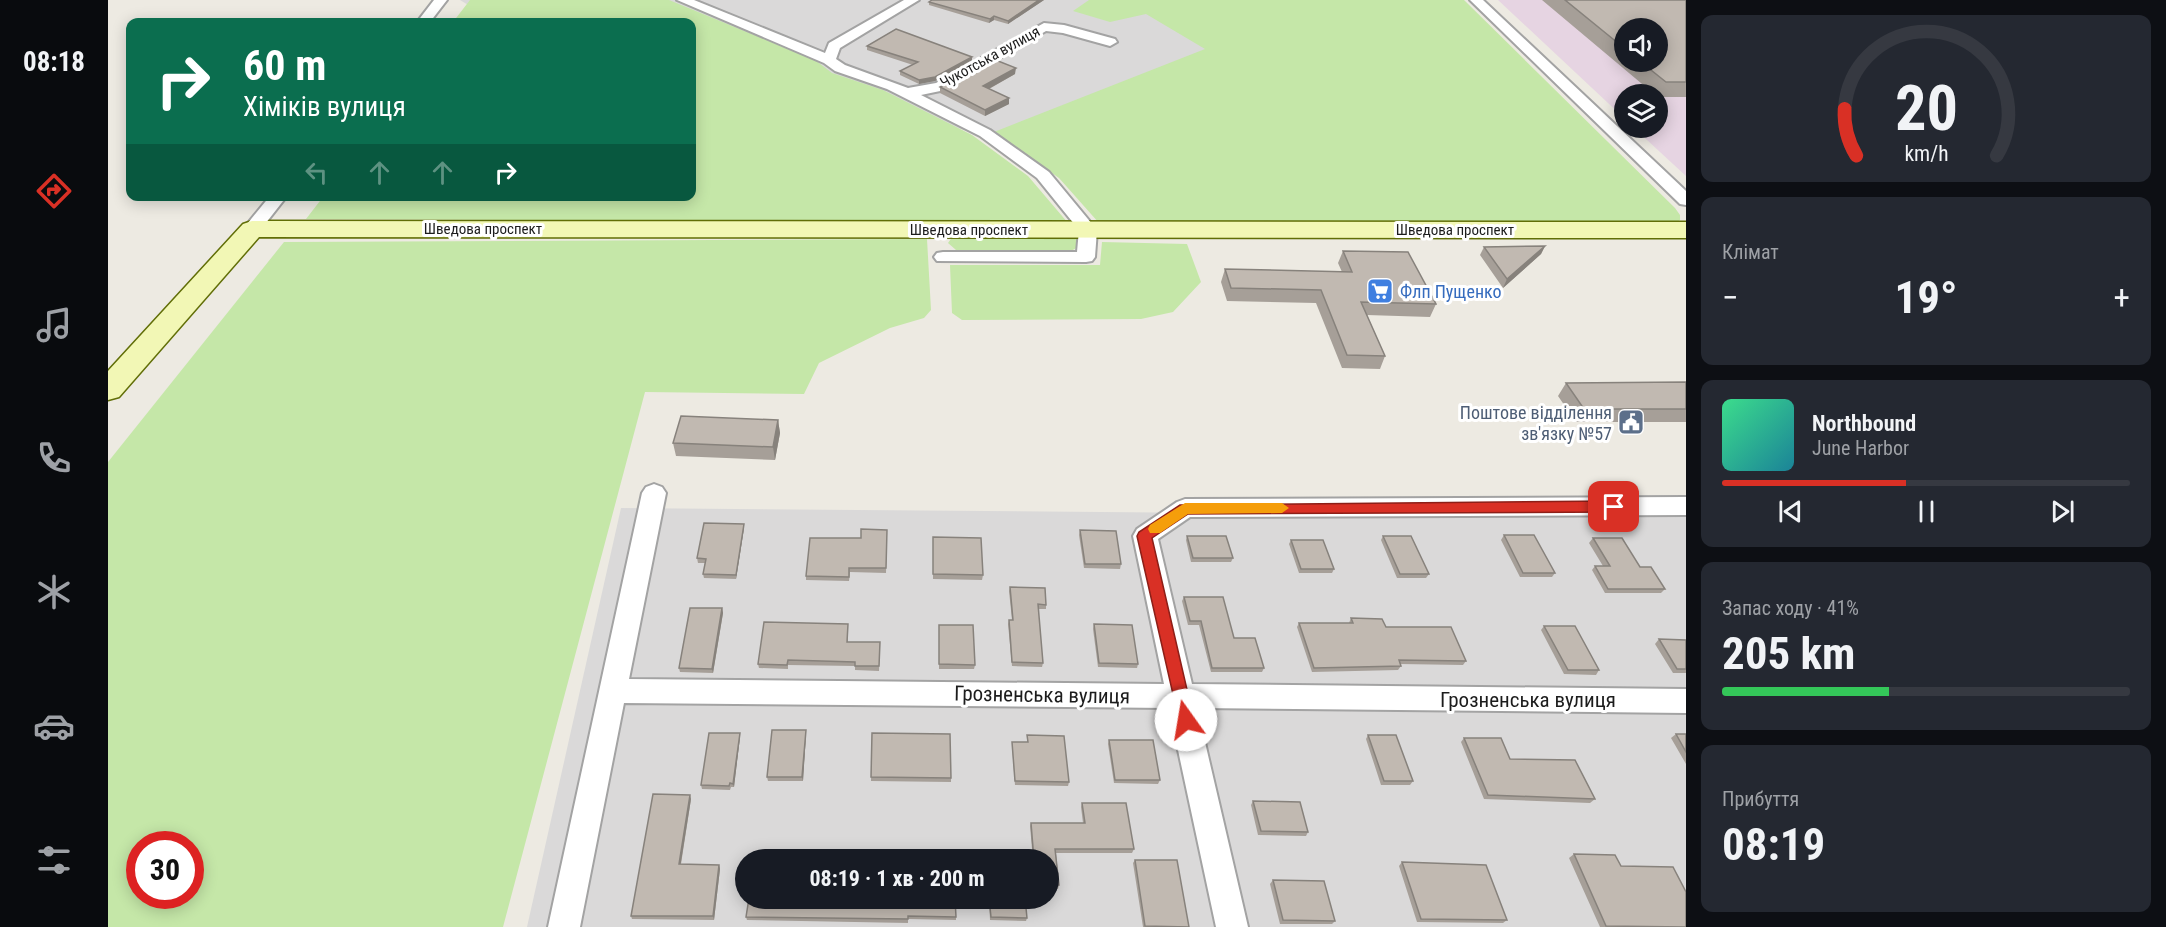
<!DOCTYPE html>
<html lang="uk">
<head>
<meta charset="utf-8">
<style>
	:root { --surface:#171b24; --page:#242831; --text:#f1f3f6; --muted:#9ea1a6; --line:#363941; --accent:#d93025 }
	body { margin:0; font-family:"Roboto Condensed",sans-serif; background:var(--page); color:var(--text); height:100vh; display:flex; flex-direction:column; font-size:22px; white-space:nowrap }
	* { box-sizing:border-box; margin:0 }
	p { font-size:20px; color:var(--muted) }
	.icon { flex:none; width:33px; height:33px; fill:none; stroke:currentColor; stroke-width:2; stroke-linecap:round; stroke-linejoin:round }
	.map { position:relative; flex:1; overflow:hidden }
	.panel { display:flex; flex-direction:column; gap:15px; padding:15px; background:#0d0f14; width:480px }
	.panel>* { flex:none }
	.hud { position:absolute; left:18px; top:18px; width:570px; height:183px; border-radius:12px; box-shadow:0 3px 15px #0003; background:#0b6e4f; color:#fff; overflow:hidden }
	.tools { position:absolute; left:1506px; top:18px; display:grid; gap:12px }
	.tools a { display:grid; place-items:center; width:54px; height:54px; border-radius:50%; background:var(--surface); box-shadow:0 3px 15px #0003; font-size:30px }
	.speed { position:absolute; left:18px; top:831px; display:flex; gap:12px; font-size:30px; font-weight:700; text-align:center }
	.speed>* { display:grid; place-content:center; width:78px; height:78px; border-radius:50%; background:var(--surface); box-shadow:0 3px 15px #0003; line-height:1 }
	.speed .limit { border:9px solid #d22; background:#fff; color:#111 }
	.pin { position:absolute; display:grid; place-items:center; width:51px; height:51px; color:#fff; margin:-26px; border-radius:12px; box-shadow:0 3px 9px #0006 }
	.me { position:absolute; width:66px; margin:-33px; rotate:347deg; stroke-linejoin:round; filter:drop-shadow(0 0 4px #0008) }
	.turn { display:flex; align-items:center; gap:21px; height:126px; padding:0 18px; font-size:27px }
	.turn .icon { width:78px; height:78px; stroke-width:2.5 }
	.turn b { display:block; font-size:42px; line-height:51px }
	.lanes { display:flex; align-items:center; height:57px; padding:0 18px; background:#0003; justify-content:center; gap:30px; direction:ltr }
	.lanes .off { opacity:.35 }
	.big { font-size:45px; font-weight:700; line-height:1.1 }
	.panel .card { flex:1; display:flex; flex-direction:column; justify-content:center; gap:9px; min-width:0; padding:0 21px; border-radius:12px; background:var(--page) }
	.panel .dial { align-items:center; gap:0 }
	.dial svg { height:156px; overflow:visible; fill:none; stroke:var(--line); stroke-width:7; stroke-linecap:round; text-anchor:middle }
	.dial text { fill:var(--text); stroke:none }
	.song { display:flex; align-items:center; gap:18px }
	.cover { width:72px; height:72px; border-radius:9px; background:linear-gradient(135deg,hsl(150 70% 55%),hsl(190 70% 35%)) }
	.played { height:6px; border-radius:3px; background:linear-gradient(90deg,var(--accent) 45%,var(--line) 45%) }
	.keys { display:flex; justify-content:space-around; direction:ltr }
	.heat { display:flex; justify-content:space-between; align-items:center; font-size:33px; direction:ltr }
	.charge { height:9px; border-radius:4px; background:linear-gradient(90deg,#34c759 41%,var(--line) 0) }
	.trip { position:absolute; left:627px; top:849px; width:324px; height:60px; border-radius:30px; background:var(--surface); box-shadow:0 3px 15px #0003; font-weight:700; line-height:60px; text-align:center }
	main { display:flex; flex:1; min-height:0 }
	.menu { display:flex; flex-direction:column; width:108px; justify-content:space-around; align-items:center; background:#090b0e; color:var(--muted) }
	.menu .icon { width:42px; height:42px }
	.menu .active { color:var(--accent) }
	.menu b { font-size:27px; color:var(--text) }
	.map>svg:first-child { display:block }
	.residential { fill:#dad9d9; fill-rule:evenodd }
	.industrial { fill:#e6d4e2; fill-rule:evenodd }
	.grass { fill:#c5e7a8; fill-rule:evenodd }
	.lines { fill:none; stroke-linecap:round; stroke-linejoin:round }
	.street-casing { stroke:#a3a3a3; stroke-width:4 }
	.secondary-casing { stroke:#616e07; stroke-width:3 }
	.street { fill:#fff; fill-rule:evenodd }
	.secondary { fill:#f2f7b5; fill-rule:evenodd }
	.wall { fill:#a69f98; fill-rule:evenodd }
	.shaded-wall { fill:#87827c }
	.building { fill:#c1b9b1; stroke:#87827c; stroke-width:1.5 }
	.route { fill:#d93025; stroke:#8d1f18; stroke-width:1.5 }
	.slow { fill:#f59e0b }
	.labels { text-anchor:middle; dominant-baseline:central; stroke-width:6; stroke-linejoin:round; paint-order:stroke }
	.far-street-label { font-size:15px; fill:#1c1c1c; stroke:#fff }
	.shop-label { font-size:18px; fill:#366cbe; stroke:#fff; text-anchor:start }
	.service-label { font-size:18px; fill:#4e5e75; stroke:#fff; text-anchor:end }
	.near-street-label { font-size:21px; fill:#1c1c1c; stroke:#fff }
</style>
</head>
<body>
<main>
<nav class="menu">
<b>08:18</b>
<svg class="icon active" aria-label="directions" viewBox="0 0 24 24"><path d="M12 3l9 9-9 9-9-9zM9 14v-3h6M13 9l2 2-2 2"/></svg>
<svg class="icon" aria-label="music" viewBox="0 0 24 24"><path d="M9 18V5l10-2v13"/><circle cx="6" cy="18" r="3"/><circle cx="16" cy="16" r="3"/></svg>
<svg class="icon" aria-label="phone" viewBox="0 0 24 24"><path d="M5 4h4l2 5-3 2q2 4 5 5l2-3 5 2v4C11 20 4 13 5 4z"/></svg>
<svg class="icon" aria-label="climate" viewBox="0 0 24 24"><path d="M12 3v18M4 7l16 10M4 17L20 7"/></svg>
<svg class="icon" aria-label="car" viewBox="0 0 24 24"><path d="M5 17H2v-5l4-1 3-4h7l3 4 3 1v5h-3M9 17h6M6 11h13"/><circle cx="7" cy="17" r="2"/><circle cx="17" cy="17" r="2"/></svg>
<svg class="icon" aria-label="filters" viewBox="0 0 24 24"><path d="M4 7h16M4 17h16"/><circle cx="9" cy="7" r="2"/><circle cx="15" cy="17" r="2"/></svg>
</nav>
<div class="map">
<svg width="1578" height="927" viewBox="0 0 1578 927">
	<rect width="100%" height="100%" fill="#edeae2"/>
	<path class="residential" d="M352 0H1072L1130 30 1015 169 584 63V22L370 11Z
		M513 508 1578 517V927H419ZM638 860H940V898H638Z"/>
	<path class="industrial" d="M1390 0H1578V176L1526 128H1550V94H1516V118ZM1516 28H1550V62H1516Z"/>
	<path class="grass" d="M362 0H561L707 60 724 73 775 90 864 135 920 176 960 223 198 219 215 197 584 196V22H345Z
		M981 0H1356L1567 208 1572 215V220L1568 223H991L951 178 886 132 1097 49 1038 14 1002 22 965 11Z
		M845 236 964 237 971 241 972 246 961 252 848 250 840 243Z
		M819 239 823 310 816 318 782 328 711 363 696 394 537 392 395 927H0V462L176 242ZM82 844V896H32V844Z
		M994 242 1079 244 1093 282 1065 312 1033 319 854 320 844 313 842 265H992Z"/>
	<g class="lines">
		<defs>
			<path id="street" d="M326 0H339L322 22H309Z
				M569 0H586L717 53 721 43 796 0H811L732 48 728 59 737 65 800 88 828 83 936 23 956 25 1007 39 1009 42 1002 46 955 33 938 31 837 90 813 95 882 130 941 172 989 230 987 257 984 261 978 262 829 261 826 257 829 253 835 252H969L971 230 929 178 872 136 779 89 727 71 716 63Z
				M1362 0H1375L1578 191V205L1572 204Z
				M162 196H179L150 233H138L135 229Z
				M546 484 554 487 558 493 521 679 1056 684 1025 536 1029 529 1069 502 1077 499 1578 497V515L1082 517 1050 539 1084 684 1578 689V713L1089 708 1140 927H1108L1061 708 516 703 472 927H440L534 493 538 487Z"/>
			<path id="secondary" d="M144 221 1578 222V238L151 237 11 397 0 400V371L135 224Z"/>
		</defs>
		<use href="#street" class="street-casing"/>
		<use href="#secondary" class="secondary-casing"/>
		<use href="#street" class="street"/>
		<use href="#secondary" class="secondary"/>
	</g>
	<path class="wall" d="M824 0H936L900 24 886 20 881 23 821 5V2Z
		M1434 0H1578V97H1550V94H1546ZM1516 28 1550 62H1516Z
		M759 46 864 57V61L827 81 811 84 792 75V71L805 65 759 50Z
		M907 74 881 89 901 98V104L877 116 832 93V87Z
		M1437 246 1433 254 1395 288 1372 255 1376 247Z
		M1235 251 1328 304 1322 317 1259 315 1277 356 1272 369 1234 368 1208 303 1119 301 1113 282 1117 269 1234 272 1230 263Z
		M1578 382V422H1468L1450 396 1458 383Z
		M670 420 672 433 667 460 568 456 565 443Z
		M636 524V528L628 579 596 578 595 574 597 563H590L589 558Z
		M779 530 778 573 742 572 741 581 698 580V576L753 538Z
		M972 530 1013 564 1012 569 976 568 971 535Z
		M1396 535 1447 573 1444 577H1412L1393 540Z
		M1079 536 1125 558 1123 562H1083L1078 540Z
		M1275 536 1321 574 1318 578H1289L1273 540Z
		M825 537 875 575 874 580 825 579Z
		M1485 538 1532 567 1557 589 1553 593H1497L1484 570 1487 566H1495L1481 543Z
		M1183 540 1226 569 1224 573H1191L1181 544Z
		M902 587 938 605V609H930L935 663 934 667 904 666 900 624 901 620H904L901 591Z
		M1076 597 1126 638 1156 668 1154 672H1103L1091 625H1080L1074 601Z
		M614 608 615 613 605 673 572 672 571 668Z
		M1243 618 1278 627 1358 661 1355 665 1292 664 1293 666 1290 670 1204 672 1189 627 1191 623H1241Z
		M740 624V642H772L771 671 747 670V666L680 665V669L651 668 650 664Z
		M986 624 1030 664 1029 668 990 667 985 629Z
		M831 625 867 665 866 669H831Z
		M1436 626 1491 670 1488 675 1456 674 1433 630Z
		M1551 639 1578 640V673H1565L1547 644Z
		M764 733 843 778V782L763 781Z
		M698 734 695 781H660L659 777Z
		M1568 734H1578V764L1563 738Z
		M919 735 961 782 960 786 907 785 904 746V742H919Z
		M1260 735 1305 781 1302 785H1273L1258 739Z
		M632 737 626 787H623L622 790 594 789 593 785Z
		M1356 738 1402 759 1487 799 1482 803 1376 799 1353 742Z
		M1001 740 1052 780 1050 784 1006 783 1000 744Z
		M583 799 573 864 611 865 612 869 606 920 524 919 523 916Z
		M1145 801 1200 832 1198 836 1150 835 1143 805Z
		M974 803 1026 849 1024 853H948L951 885 950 889H940V860H925L922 826 923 823H975L973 807Z
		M1466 854 1513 866 1578 927H1492L1461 858Z
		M1027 860 1081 927H1035L1025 863Z
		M1294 862 1399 920 1395 923 1309 922 1291 866Z
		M1165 880 1227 921 1224 924H1172L1162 884Z
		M641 898 848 917V920L800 919V923L639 920 638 917Z
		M881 898H917L919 918 918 921 882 920Z"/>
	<path class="shaded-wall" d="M931 0H936L900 24V21Z
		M886 16V20L881 23 882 19Z
		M864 57V61L827 81 811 84V80Z
		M908 68 907 74 875 92V86Z
		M901 98V104L877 116V110Z
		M1437 246 1433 254 1395 288 1399 279Z
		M670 420 672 433 667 460 665 447Z
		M636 524V528L628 579V575Z
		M614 608 615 613 605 673 604 669Z
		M698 730V734L695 781 694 777Z
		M632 733V737L626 787 625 784Z
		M582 795 583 799 572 868 571 864Z
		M611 865 612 869 606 920 605 916Z"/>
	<path class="building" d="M824 0H931L900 21 886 16 882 19 821 2Z
		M1457 0H1578V82H1558L1533 62H1550V28H1516V48Z
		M788 29 864 57 827 77 811 80 792 71 810 62 759 46Z
		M885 59 908 68 875 86 901 98 877 110 832 87Z
		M1437 246 1399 279 1376 247Z
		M1235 251 1300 252 1328 304 1253 302 1277 356 1239 355 1213 290 1123 288 1117 269 1244 272Z
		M1578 382V409H1476L1458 383Z
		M573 416 670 420 665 447 565 443Z
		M596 523 636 524 628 575 595 574 598 559 589 558Z
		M753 529 779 530 778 568H741V577L698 576 702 538H753Z
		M972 530 1008 531 1013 564H977Z
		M1396 535H1426L1447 573H1415Z
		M1079 536H1118L1125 558H1085Z
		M1275 536H1303L1321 574H1292Z
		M825 537 873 538 875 575 825 574Z
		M1485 538H1514L1532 567H1543L1557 589H1500L1487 566H1502Z
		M1183 540H1215L1226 569H1193Z
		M902 587 937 588 938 605 930 604 935 663 904 662 901 620H905Z
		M1076 597H1115L1126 638H1147L1156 668H1104L1093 621H1082Z
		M582 608H614L604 669 571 668Z
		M1243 618 1274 619 1278 627H1343L1358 661 1291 660 1293 666 1206 668 1191 623H1245Z
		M656 622 740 624 739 642H772L771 666H747V662L680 660 679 665 650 664Z
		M986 624 1024 625 1030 664 991 663Z
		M831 625H865L867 665 831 664Z
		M1436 626H1467L1491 670H1460Z
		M1551 639 1578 640V669H1569Z
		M664 730H698L694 777H659Z
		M601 733H632L625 784 622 783 621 786 593 785Z
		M764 733 842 734 843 778 763 777Z
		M1568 734H1578V752Z
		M919 735 956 736 961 782 907 781 904 742H920Z
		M1260 735H1288L1305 781H1276Z
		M1356 738H1393L1402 759 1467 760 1487 799 1380 795Z
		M1001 740H1045L1052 780H1007Z
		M545 794 582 795 571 864 611 865 605 916H523Z
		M1145 801 1192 802 1200 832 1153 831Z
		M974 803H1018L1026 849H947L951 885H940V860H926L923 823H977Z
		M807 852 846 853V860H807Z
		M1466 854 1507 855 1513 866 1565 867 1578 892V927L1498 926Z
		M1027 860H1069L1081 927 1037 926Z
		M1294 862 1378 865 1399 920 1313 919Z
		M1165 880 1216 881 1227 921 1175 920Z
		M641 898H847L848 917 800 916V919L638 917Z
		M881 898H917L919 918 883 917Z"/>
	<path class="route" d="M1506 501 1514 507 1506 512 1080 514 1044 538 1086 720 1084 725 1078 728 1072 725 1029 536 1031 532 1072 505Z"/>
	<path class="slow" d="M1077 503H1174L1181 508 1174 513 1080 514 1052 533H1042L1040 529 1042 525Z"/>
	<defs>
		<symbol id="supermarket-square" viewBox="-11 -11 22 22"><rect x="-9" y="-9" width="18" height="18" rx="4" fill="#3f7fe0" stroke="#fff"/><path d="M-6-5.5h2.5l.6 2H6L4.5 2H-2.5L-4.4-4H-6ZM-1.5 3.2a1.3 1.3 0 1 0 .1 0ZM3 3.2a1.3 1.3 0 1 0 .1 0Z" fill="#fff"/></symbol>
		<symbol id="civic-square" viewBox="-11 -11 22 22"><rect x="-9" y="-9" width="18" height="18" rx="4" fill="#5c6f8a" stroke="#fff"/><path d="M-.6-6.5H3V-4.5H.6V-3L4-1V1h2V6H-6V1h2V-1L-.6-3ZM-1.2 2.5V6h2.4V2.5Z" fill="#fff"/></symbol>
	</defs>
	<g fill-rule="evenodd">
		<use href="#supermarket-square" x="1257" y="276" width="30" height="30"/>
		<use href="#civic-square" x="1508" y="407" width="30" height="30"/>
	</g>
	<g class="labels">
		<g class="far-street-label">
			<text transform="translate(882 57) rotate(-29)">Чукотська вулиця</text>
			<text x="375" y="229">Шведова проспект</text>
			<text x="861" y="230">Шведова проспект</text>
			<text x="1347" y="230">Шведова проспект</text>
		</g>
		<g class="shop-label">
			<text x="1292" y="291">Флп Пущенко</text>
		</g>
		<g class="service-label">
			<text x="1504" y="412">Поштове відділення<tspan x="1504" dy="21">зв'язку №57</tspan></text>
		</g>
		<g class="near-street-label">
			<text transform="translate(934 695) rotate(1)">Грозненська вулиця</text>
			<text x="1420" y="700">Грозненська вулиця</text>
		</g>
	</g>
</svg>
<div class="tools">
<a><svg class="icon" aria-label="sound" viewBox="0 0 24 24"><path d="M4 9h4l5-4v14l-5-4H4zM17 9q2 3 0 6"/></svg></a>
<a><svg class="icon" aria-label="layers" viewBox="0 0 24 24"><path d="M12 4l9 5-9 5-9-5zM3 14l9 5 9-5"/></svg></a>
</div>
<div class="speed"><div class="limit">30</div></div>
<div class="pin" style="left:1506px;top:507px;background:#d93025"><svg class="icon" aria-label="arrive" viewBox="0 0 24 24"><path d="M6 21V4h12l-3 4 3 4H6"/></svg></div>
<svg class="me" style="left:1078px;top:720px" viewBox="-20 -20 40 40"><circle r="19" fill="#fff"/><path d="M0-13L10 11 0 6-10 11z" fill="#d93025"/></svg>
<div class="trip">08:19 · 1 хв · 200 m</div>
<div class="hud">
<div class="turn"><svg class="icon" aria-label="right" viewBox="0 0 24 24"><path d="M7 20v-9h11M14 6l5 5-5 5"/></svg><div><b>60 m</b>Хіміків вулиця</div></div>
<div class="lanes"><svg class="icon off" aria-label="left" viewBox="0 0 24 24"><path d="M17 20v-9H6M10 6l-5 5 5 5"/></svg><svg class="icon off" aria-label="ahead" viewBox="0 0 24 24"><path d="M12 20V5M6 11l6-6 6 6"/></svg><svg class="icon off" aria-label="ahead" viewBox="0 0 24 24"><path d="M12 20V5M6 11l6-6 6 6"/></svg><svg class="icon" aria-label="right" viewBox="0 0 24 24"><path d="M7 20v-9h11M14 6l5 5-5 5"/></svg></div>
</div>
</div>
<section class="panel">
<div class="card dial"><svg viewBox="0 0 100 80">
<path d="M14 69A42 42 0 1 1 86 69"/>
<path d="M14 69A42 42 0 0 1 8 45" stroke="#d93025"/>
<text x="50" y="56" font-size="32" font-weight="700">20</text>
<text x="50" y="72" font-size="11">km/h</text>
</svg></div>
<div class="card"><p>Клімат</p>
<div class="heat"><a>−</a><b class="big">19°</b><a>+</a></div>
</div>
<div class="card">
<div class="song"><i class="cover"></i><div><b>Northbound</b><p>June Harbor</p></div></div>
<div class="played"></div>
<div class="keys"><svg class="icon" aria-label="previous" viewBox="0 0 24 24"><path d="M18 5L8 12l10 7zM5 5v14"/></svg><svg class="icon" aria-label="pause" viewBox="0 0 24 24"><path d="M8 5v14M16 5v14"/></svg><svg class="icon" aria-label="next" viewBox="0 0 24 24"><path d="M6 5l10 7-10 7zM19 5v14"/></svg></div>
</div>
<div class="card"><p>Запас ходу · 41%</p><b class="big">205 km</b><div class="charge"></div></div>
<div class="card"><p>Прибуття</p><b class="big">08:19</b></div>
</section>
</main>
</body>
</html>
